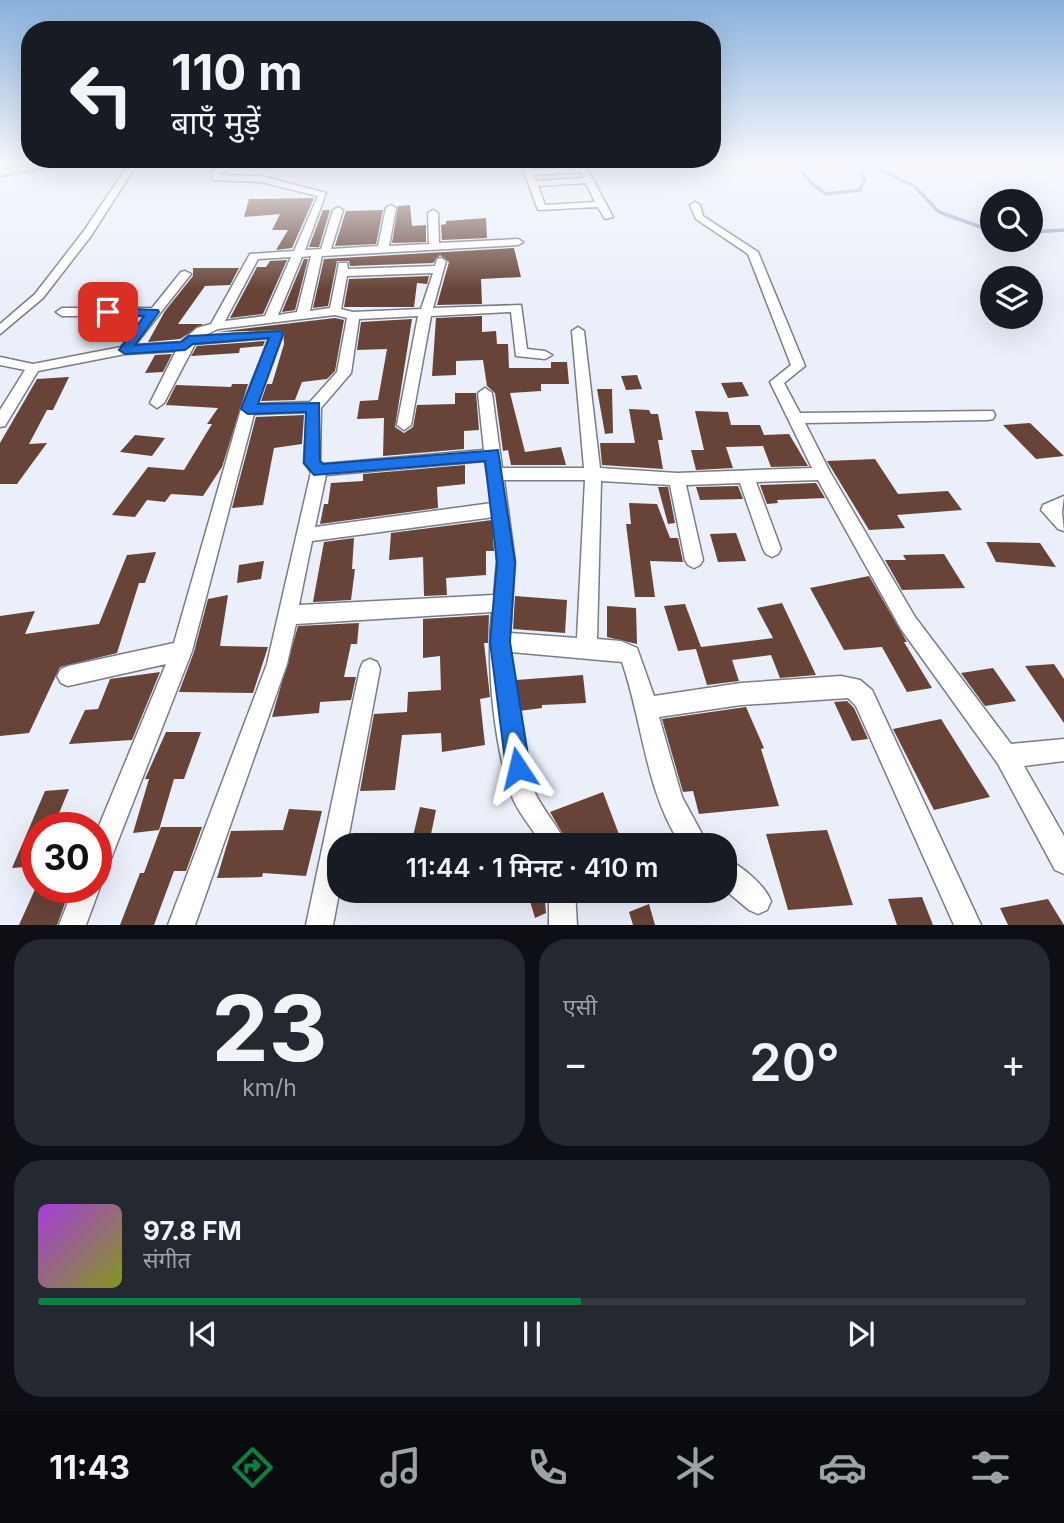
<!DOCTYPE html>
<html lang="hi">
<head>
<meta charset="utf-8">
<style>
	:root { --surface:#171b24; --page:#242831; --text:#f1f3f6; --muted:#9ea1a6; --line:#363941; --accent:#0b8043 }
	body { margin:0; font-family:Inter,"Noto Sans Devanagari",sans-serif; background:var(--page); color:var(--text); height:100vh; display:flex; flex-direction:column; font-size:26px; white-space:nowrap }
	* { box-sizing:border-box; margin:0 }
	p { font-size:23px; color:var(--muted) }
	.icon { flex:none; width:38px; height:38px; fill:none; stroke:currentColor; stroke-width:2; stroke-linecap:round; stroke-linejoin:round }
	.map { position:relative; height:925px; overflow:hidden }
	.side { display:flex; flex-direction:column; gap:14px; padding:14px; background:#0d0f14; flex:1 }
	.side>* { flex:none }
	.top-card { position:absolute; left:21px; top:21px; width:700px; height:147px; border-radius:28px; box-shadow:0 7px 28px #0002; background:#171b24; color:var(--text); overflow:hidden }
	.controls { position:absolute; left:980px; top:189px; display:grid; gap:14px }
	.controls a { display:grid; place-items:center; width:63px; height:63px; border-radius:50%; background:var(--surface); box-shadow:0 7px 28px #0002; font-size:35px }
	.speed { position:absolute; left:21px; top:812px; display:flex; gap:14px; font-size:35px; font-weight:700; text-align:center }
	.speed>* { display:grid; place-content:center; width:91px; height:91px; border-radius:50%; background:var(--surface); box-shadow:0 7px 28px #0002; line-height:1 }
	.speed .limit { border:10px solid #d22; background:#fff; color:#111 }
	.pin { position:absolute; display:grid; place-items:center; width:60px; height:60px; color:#fff; margin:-30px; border-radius:14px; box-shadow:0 4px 10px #0006 }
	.me { position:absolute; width:77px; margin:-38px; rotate:350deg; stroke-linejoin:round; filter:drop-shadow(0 0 5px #0008) }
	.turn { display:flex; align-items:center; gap:24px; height:147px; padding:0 35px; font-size:32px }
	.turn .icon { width:91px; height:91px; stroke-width:2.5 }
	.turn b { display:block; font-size:49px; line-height:60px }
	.big { font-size:52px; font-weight:600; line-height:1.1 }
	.side .widget { flex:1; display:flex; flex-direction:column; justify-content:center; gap:10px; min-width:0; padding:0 24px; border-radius:28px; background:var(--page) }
	.side .dial { align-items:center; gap:0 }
	.dial b { font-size:91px; line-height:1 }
	.song { display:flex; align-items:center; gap:21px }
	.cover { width:84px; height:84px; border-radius:10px; background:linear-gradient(135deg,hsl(280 70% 55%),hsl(70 70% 35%)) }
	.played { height:7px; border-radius:4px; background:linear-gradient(90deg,var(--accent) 55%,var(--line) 55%) }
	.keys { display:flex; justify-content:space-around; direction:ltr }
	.heat { display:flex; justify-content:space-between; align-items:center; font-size:38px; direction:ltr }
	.side .tiles { flex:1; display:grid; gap:14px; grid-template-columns:1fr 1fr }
	.widget:last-child { grid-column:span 2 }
	.trip { position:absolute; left:327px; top:833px; width:410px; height:70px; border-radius:28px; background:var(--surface); box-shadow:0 7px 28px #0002; font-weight:600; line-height:70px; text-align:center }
	.tab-bar { display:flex; height:112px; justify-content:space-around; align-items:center; background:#090b0e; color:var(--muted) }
	.tab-bar .icon { width:49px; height:49px }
	.tab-bar .on { color:var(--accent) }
	.tab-bar b { font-size:32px; color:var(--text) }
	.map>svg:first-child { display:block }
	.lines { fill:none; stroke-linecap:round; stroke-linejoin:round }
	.stream { stroke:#98aacc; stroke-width:3.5 }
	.building { fill:#674437 }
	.street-casing { stroke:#787d86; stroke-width:3 }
	.secondary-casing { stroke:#787d86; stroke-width:3 }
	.street { fill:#fff; fill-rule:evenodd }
	.secondary { fill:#baf6ea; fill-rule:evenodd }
	.route { fill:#1a73e8; stroke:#114b97; stroke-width:2 }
</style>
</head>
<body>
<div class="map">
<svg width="1064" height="925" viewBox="0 0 1064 925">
	<rect width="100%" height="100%" fill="#eaeffa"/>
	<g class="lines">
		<path class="stream" d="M799 161 794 162 812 184 826 194 860 190 865 179 861 172 872 166 914 186 939 212 992 231
			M814 161H817
			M1031 232 1064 230"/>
	</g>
	<path class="building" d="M314 198 292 248 276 250 288 230H272L280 214 244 217 249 199Z
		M410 205 412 226 426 225V242L392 243 398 206Z
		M323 210H330L319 247H309Z
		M383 210 376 244 335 246 346 211Z
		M486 218 487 238 442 240 441 225 446 224V221Z
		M514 248 521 277 481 279 482 304 437 305 449 262 440 255 433 263 350 266 349 261H337L328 306 313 308 324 259Z
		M304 259H308L295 310 282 312Z
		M287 260 263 314 230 318 257 267H266L270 261Z
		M193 268H239L230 285 205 286 178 324H203L180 339 148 342 165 311 193 276Z
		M429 276 427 284 417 283 414 307H344L349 279Z
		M482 316V332L496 331 497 344H508L509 368H551V362H567L569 384H541V391L510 393 525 452 561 447 566 465H511L508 450 503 451 495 393 487 386 483 360 456 361V375L432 376 436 318Z
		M335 318 344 320 335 371 327 379 302 382 295 400 261 401 267 384H272L284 344 283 330 217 332Z
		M412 319 395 427 404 433 413 427 417 405 455 404V393H476L479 430 464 431V449L383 456 384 418 357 419 360 401 378 400 387 349 357 350 361 322Z
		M265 341 263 346 240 348 239 353 191 356 197 346Z
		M172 354 163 372 145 373 155 355Z
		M637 375 642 389 626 390 621 376Z
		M69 377 53 410H47L29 444 47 443 17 484H0V443L37 379Z
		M742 382 749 396 728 398 721 383Z
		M232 384H248L222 467 203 496 171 494 165 502 147 500 135 517 112 515 148 467 184 470 212 424H207L218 408 166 405 176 385 231 387Z
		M597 389H612L613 433 605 434Z
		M629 409 649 410 651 414H658L663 440H658L663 469 602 465 600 443H635Z
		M695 411 728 412 731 425H760L764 435 789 434 808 466 771 467 763 446 726 447 733 468 696 470 691 450H704Z
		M304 415 302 444 274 448 263 505 232 508 256 417Z
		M1030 423 1064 456 1036 459 1003 425Z
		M135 435 165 438 152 456 120 452Z
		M875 459 898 494 948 491 962 510 897 515 905 528 869 530 827 461Z
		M465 465V484L437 487 438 508 320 524 324 504H328L331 483 363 481V474Z
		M816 483 825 498 777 500 778 503 767 504 760 485Z
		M738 486 743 499 700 500 696 487Z
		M658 487H668L675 523 668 524Z
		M629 503 657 504 670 538H678L683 562 650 561 655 597H635L626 524H631Z
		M492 520 494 551H486V575L446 578 447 595 424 596 423 557 389 560 391 533Z
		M736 533 746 561 718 562 710 534Z
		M354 538 352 569H355L351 600 313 602 324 542Z
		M986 542 1040 543 1056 567 996 562Z
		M156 552 145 583H139L117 653 60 667 29 733 0 736V616L35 611 25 634 99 624 127 555Z
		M944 554 965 588 902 590 885 560H906L903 555Z
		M264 561 261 579 237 583 239 565Z
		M869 576 907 642H904L932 688 907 692 882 647 844 650 810 588Z
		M228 595 220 646 268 647 253 693 179 692 194 652 208 599Z
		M515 596 567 600 565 633 513 629Z
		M782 603 816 675 780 678 771 655 732 660 739 681 707 685 696 649 678 651 664 606 685 604 701 647 773 638 757 608Z
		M607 606 636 608 637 644 607 637Z
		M489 615 488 643H484L490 697 480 699 485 745 442 752 441 733 402 735 395 790 360 791 374 714 407 712 408 692 441 690 440 656 423 658V619Z
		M359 623 357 644H351L344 677H356L351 700 320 702 319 713 272 717 298 626Z
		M1054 664 1064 679V723L1025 666Z
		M993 668 1016 701 985 706 961 673Z
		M160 672 132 740 69 744 85 710 98 709 110 679Z
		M583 675 586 703 542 705V708L519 711 516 680Z
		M847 701 854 708 868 739 852 741 834 702Z
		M746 707 764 748 761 749 779 806 699 814 693 791 683 792 662 719Z
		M941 719 990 797 934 810 893 729Z
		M166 732H201L184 779H174L159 830 133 833 149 779H145Z
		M69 789 53 828H37V866L12 868 45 791Z
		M603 792 623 845H569L550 812Z
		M420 807 436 810 430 839 413 836Z
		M289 809 322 811 306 876 263 873 262 877 217 878 231 831 283 830Z
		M161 827H202L186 871H174L154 925H120L140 873H144Z
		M827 830 853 905 788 910 766 834Z
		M36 887H71L57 925H19Z
		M527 891H544L546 913 535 918Z
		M922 897 933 925H897L888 899Z
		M1048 899 1064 925H1008L1000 908Z
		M649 904 655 925H633L629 912Z"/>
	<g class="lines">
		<defs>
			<path id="street" d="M131 161H139L91 236 43 298 0 334V324L35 294 83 232Z
				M232 161H242L219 175 261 176 326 193 305 250 321 249 333 210 338 207 343 210 331 249 378 246 386 208 391 205 396 208 389 246 429 244 428 213 433 210 438 213 439 243 518 239 523 242 518 245 322 256 310 311 330 308 339 263H347L348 269 435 266 437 259 441 258 446 261 433 308 521 305 527 349 545 351 552 355 545 359 516 356 511 312 431 316 411 425 404 430 397 425 418 316 359 319 351 373 321 408 320 461 323 464 484 450 478 393 485 388 492 393 502 468H584L572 331 578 327 584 331 600 468 677 473 812 468 770 382 791 365 748 254 696 219 690 205 695 202 700 205 703 216 758 252 805 366 784 383 800 413 993 411 995 415 993 419 988 420 805 423 830 472 915 617 1011 744 1064 739V761L1024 766 1064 836V874L1055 870 998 764 901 629 818 480 756 482 781 549 778 554 772 557 766 554 763 549 740 483 686 485 703 560 700 565 694 568 688 565 685 560 670 485 601 481 597 639 621 641 637 648 654 696 741 683 841 676 860 680 872 690 981 925H954L856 706 848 698 741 705 659 717 682 797 708 845H681C645 790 643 723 622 662L511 652C513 688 520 762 535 793 544 812 558 825 566 845H541C534 829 520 816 513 799 494 749 486 666 492 612L296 624 287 664 195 925H168L267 664 311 472 304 463 307 412 254 414 192 651 105 874 96 878 100 887 86 925H59L74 887H96V833L166 664 68 686 61 683 57 676 61 669 68 666 174 643 241 409 269 338 195 344 164 403 157 408 150 403 176 351 125 354 38 371 5 426 0 427V410L25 370 0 365V357L33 364 121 347 146 316H62L56 312 62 308H152L181 272 185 271 191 274 135 345 181 342 197 328 211 324 250 254 294 251 318 196 261 182 213 180 211 172ZM311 256 297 312 278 315 302 257ZM291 257 265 316 225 321 258 259ZM433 273 421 309 353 312 341 309 347 276ZM335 315 347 318 337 372 310 402 257 404 283 334 281 331 203 336 218 329ZM485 461 492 503 315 527 326 475ZM504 480H585L577 638 510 633 515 562ZM494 517 497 562 494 595 299 605 312 541Z
				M520 161H528L532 170 578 167 575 161H583L613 217 605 219 598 207 538 210ZM580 172 583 178 536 181 533 175ZM586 183 595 202 545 205 538 186Z
				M1064 496 1062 512 1064 531 1058 529 1041 510 1043 505Z
				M370 659 377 662 380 669 347 845H340V888L333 925H306L360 669 363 662Z
				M724 858C741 865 764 884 771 901L767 910 758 914 749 910 724 889Z
				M549 891H575L577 925H549Z"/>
			<path id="secondary" d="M50 161H79L0 176V168Z"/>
		</defs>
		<use href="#street" class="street-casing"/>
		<use href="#secondary" class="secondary-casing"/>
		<use href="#street" class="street"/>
		<use href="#secondary" class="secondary"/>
	</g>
	<linearGradient id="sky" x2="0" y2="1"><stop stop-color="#88b0dd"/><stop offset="0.56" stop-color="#f6f8fd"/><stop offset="1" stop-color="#f6f8fd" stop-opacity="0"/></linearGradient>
	<rect width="1064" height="290" fill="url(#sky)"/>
	<path class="route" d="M108 308 158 310 159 312 135 345 181 342 189 336 282 331 283 334 258 404 319 403 320 461 323 464 498 450 515 562 510 642 530 768 526 776 518 780 510 776 506 768 490 642 497 562 485 461 314 475 304 463 306 412 248 414 241 409 269 338 193 344 185 350 125 354 119 350 144 316 103 314 102 312Z"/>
</svg>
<div class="controls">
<a><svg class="icon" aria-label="search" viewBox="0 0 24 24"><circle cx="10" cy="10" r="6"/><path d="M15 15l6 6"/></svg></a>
<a><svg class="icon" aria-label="layers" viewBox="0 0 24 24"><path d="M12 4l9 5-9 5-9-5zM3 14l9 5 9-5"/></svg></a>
</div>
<div class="speed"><div class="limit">30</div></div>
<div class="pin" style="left:108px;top:312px;background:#d93025"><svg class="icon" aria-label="arrive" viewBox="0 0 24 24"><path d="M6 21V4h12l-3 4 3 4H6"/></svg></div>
<svg class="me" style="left:518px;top:768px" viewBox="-20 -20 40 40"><path d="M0-17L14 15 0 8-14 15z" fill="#1a73e8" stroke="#fff" stroke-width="4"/></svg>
<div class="trip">11:44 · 1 मिनट · 410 m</div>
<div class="top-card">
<div class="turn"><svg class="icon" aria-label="left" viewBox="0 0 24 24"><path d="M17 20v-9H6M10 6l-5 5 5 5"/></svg><div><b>110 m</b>बाएँ मुड़ें</div></div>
</div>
</div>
<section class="side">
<div class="tiles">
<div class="widget dial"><b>23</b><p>km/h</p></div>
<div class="widget"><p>एसी</p>
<div class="heat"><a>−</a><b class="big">20°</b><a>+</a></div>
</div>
<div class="widget">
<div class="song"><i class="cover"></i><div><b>97.8 FM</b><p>संगीत</p></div></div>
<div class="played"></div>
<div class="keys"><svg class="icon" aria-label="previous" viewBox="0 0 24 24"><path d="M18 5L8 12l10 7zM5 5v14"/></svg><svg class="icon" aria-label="pause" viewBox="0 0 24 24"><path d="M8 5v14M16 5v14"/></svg><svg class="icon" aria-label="next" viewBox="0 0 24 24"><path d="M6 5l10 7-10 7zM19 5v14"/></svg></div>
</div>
</div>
</section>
<nav class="tab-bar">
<b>11:43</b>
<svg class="icon on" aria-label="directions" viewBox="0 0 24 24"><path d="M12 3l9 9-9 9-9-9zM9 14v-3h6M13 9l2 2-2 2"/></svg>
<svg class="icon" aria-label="music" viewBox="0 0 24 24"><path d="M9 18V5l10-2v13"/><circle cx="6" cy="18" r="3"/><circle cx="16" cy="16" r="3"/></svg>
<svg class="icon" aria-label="phone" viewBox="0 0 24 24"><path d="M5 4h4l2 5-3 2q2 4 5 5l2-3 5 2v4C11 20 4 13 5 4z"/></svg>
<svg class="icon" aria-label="climate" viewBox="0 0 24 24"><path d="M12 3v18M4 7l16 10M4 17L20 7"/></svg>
<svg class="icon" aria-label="car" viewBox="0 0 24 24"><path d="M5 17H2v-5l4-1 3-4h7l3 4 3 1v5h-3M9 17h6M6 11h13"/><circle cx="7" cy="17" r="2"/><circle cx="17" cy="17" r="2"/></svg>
<svg class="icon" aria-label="filters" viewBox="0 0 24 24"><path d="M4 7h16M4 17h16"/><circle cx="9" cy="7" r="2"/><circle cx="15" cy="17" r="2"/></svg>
</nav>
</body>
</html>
